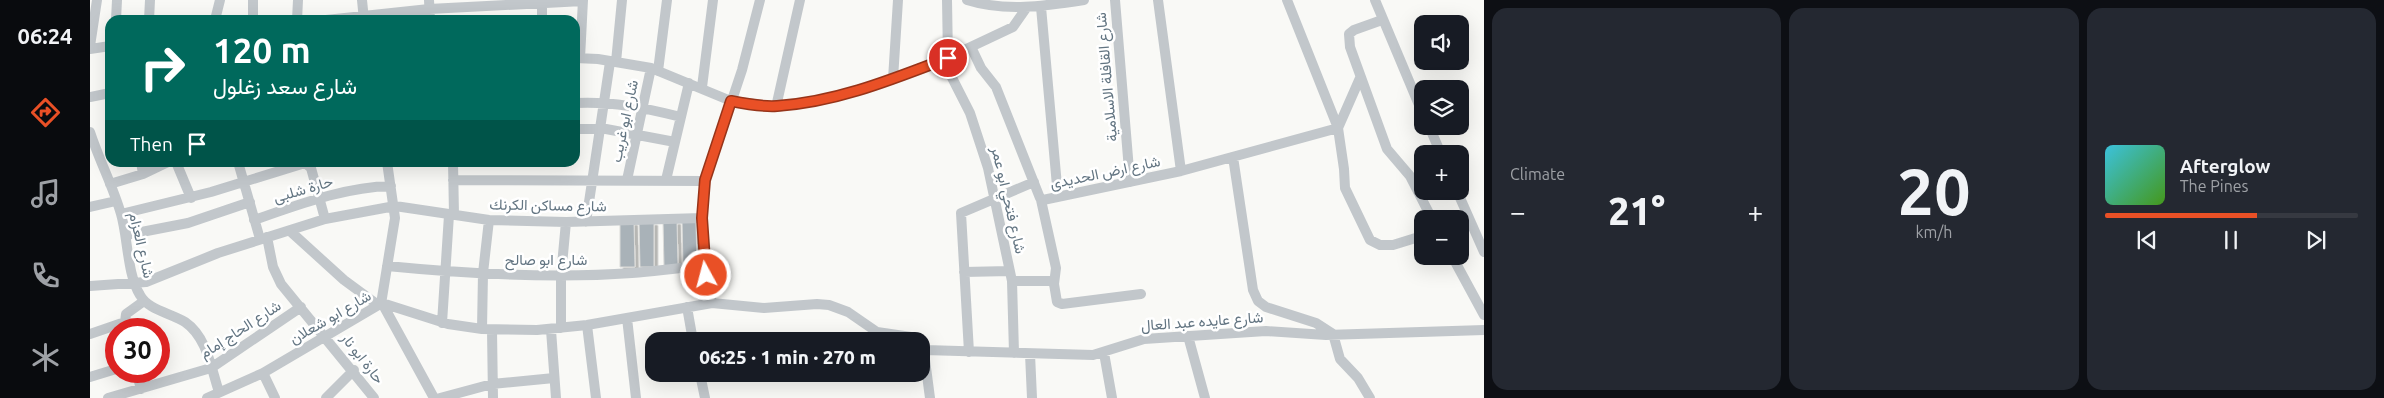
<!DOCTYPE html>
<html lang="en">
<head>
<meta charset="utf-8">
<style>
	:root { --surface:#171b24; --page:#242831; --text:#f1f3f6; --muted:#9ea1a6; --line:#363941; --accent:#e95026 }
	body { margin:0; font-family:Ubuntu,Vazirmatn,sans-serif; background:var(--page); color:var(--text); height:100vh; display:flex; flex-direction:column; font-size:19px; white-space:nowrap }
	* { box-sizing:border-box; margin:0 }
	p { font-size:16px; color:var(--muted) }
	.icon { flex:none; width:28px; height:28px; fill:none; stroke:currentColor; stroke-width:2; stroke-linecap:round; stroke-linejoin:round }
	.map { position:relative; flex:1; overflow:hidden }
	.side { display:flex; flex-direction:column; gap:8px; padding:8px; background:#0d0f14; width:900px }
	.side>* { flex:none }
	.banner { position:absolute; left:15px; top:15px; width:475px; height:152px; border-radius:15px; box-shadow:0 5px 20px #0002; background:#00695c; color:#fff; overflow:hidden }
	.buttons { position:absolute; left:1324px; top:15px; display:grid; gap:10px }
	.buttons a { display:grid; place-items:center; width:55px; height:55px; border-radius:10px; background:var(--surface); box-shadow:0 5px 20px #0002; font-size:25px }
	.speed { position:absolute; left:15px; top:318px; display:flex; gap:10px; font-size:25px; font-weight:700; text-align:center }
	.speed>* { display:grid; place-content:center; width:65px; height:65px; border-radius:50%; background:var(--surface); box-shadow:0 5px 20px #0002; line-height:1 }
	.speed .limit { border:8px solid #d22; background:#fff; color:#111 }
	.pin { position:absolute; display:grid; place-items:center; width:42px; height:42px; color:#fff; margin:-21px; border:2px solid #fff; border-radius:50%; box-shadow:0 1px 5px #0007 }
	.me { position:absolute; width:55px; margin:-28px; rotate:353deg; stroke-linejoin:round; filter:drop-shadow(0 0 4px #0008) }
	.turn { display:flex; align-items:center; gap:18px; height:105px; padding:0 25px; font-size:22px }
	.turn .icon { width:65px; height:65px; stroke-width:2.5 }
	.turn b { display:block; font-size:35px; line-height:42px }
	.then { display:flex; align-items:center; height:48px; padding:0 25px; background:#0003; gap:10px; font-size:19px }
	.big { font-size:38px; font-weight:800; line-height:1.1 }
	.side .widget { flex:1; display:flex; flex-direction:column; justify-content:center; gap:8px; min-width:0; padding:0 18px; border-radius:15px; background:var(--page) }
	.side .dial { align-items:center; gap:0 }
	.dial b { font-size:65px; line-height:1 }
	.song { display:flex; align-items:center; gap:15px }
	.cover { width:60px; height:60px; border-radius:8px; background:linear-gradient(135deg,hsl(190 70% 55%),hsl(100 70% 35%)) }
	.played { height:5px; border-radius:2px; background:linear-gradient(90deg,var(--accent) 60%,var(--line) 60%) }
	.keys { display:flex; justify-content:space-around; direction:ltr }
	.heat { display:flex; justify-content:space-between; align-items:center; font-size:28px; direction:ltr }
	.side .tiles { flex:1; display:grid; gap:8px; grid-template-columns:repeat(3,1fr) }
	.trip { position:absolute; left:555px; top:332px; width:285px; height:50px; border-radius:15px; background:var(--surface); box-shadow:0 5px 20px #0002; font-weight:800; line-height:50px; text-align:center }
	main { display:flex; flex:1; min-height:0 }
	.menu { display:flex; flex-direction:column; width:90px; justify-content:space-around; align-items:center; background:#090b0e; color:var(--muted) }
	.menu .icon { width:35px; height:35px }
	.menu .current { color:var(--accent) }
	.menu b { font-size:22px; color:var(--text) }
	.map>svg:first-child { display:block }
	.building { fill:#a9b2b8; stroke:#dbdbd9; filter:url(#shadow) }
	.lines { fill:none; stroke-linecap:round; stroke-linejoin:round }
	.minor { stroke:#c2c7cb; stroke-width:10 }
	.route-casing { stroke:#973419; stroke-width:12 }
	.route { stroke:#e95026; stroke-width:9 }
	.labels { text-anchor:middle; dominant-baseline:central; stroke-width:5; stroke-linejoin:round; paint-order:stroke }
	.street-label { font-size:15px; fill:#637582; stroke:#fff }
</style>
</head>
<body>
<main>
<nav class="menu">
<b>06:24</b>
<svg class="icon current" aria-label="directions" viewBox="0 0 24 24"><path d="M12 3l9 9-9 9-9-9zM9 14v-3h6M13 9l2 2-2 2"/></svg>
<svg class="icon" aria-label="music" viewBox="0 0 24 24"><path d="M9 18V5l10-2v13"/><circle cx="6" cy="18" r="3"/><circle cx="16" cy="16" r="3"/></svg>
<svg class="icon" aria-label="phone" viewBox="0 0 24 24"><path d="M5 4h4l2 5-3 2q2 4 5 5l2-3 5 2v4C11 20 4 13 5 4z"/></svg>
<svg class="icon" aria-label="climate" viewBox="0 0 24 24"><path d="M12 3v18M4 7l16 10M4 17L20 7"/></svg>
</nav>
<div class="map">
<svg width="1394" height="398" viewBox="0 0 1394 398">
	<defs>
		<filter id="shadow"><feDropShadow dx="3.5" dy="3.5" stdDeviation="0" flood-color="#0004"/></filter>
	</defs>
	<rect width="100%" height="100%" fill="#f9f9f6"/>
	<path class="building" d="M587 221 588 266H574L573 222Z
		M592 221H606L607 266H593Z
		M530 222H544L545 267H530Z
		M549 222H564V267H550Z"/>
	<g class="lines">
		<path class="minor" d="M272 0 274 20
			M339 0 340 20
			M857 0 858 58
			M877 0C915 12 955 6 994 0
			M1025 0 1040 182
			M1068 0 1091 171
			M1197 0 1248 128 1254 169 1255 188 1280 240 1290 245H1303L1332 236
			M1285 0 1332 112
			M951 7 968 197
			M26 20 27 0
			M59 20 60 0
			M125 20 130 0
			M163 20V0
			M207 20 208 0
			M236 20 339 9 493 1
			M452 20V0
			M1292 20 1264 30 1259 34 1260 47 1297 149 1320 176 1342 219
			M0 46 7 0
			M881 47 891 68 906 87 950 198 953 200 1091 171 1248 128 1270 78
			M0 49 20 46
			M485 58 508 59 561 68 641 101 686 107 732 100 779 87 853 60 923 27 937 7
			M490 58 493 0
			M853 60 880 113 898 168 922 281 924 353
			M526 62 532 0
			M568 71 577 0
			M803 79 808 0
			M612 87 623 0
			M0 97 20 93
			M485 103C522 101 555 108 591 117
			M686 107 710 0
			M1339 126 1351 154
			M485 129H516L585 142
			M0 132C9 160 23 186 31 214 38 238 37 274 50 295 58 310 81 313 95 322 117 337 121 368 129 392
			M1143 157 1163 290 1168 301 1176 307 1226 323 1243 334 1250 359 1268 378 1280 398
			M51 162 53 174
			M86 162 101 198
			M148 162 170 239
			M363 162 364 215
			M363 180 615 181
			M537 180 561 68
			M576 180 599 83
			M20 184 53 174 78 162
			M1367 191 1394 252
			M951 200 966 268 964 284
			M0 207 26 201
			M31 214 121 192 215 163 221 168 235 219
			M164 220C208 205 254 187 301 186
			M496 222 520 62
			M200 231 254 280 288 305
			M36 235 98 223 160 202
			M177 237 183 267 191 284 284 398
			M1362 256 1394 315
			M297 266C378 274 461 279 542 273 567 271 591 268 615 265
			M874 272 920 271
			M922 281H961L964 284 967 302 972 304 1051 294
			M0 286 56 282 128 253 235 219 305 206 399 220 476 222 612 218
			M292 303 344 398
			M622 303 614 256 612 218 615 181 652 70 670 0
			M291 304 305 218 297 162
			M597 307 603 341
			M537 318 546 398
			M352 323 359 215
			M497 325 506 398
			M471 328V276L476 222
			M392 329 393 273 399 220
			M402 330 403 398
			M461 330 466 398
			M0 334 35 322 36 314 54 301
			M1098 336 1115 398
			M833 345 840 398
			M835 350 1003 355 1054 339 1176 331 1236 335 1394 330
			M879 352 871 213 944 182
			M1014 353 1022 398
			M940 354 942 398
			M46 371 51 389
			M173 373 185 398
			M610 374 615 398
			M0 377 26 369
			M18 398 121 368 211 307
			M117 398 173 373 292 303 358 324 392 329 447 330 497 325 622 303 674 308 727 304 739 305 758 312 787 332 821 337 831 341
			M236 398 264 370
			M350 398 402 384 464 378"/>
	</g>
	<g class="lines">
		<defs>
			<path id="route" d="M616 275 612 218 615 180 641 101C656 104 672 107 687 106 747 102 803 79 858 58"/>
		</defs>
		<use href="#route" class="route-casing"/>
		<use href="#route" class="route"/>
	</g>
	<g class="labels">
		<g class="street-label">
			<text transform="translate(1016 77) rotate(-95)">شارع القافلة الاسلامية</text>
			<text transform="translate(534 121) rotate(-78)">شارع ابو غريب</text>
			<text transform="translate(1015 172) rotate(-12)">شارع ارض الحديدى</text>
			<text transform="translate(213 189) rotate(-16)">حارة شلبى</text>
			<text transform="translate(919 200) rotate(77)">شارع فتحي ابو عمر</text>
			<text transform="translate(458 205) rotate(1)">شارع مساكن الكرنك</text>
			<text transform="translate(52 245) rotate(77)">شارع العزام</text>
			<text x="456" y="259">شارع ابو صالح</text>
			<text transform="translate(240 317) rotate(-30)">شارع ابو شعلان</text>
			<text transform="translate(1112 321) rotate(-4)">شارع عايده عبد العال</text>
			<text transform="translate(150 329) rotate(-33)">شارع الحاج إمام</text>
			<text transform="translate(273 358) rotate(52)">حارة ابو نار</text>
		</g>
	</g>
</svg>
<div class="buttons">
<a><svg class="icon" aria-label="sound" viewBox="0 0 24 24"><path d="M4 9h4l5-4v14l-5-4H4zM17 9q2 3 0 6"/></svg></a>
<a><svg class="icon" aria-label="layers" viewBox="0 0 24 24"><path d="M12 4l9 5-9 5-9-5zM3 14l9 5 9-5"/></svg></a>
<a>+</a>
<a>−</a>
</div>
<div class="speed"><div class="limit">30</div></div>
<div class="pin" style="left:858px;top:58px;background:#d93025"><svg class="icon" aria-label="arrive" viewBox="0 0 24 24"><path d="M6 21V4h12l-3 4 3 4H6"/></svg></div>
<svg class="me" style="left:616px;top:275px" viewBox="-20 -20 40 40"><circle r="17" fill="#e95026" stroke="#fff" stroke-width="3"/><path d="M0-11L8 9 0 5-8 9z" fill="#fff"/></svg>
<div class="trip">06:25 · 1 min · 270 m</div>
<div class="banner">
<div class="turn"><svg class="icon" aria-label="right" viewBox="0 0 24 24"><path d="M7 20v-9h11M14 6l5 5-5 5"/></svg><div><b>120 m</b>شارع سعد زغلول</div></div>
<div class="then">Then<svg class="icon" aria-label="arrive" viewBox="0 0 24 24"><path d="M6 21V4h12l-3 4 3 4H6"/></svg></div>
</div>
</div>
<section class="side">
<div class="tiles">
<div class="widget"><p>Climate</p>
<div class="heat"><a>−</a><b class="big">21°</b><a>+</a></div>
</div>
<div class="widget dial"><b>20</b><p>km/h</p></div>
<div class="widget">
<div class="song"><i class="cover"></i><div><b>Afterglow</b><p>The Pines</p></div></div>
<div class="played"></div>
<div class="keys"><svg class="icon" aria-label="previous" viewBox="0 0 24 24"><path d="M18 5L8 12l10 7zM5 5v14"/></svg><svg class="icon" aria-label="pause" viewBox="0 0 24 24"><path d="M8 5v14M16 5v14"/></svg><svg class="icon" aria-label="next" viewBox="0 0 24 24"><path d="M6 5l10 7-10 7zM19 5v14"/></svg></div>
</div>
</div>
</section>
</main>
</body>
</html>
